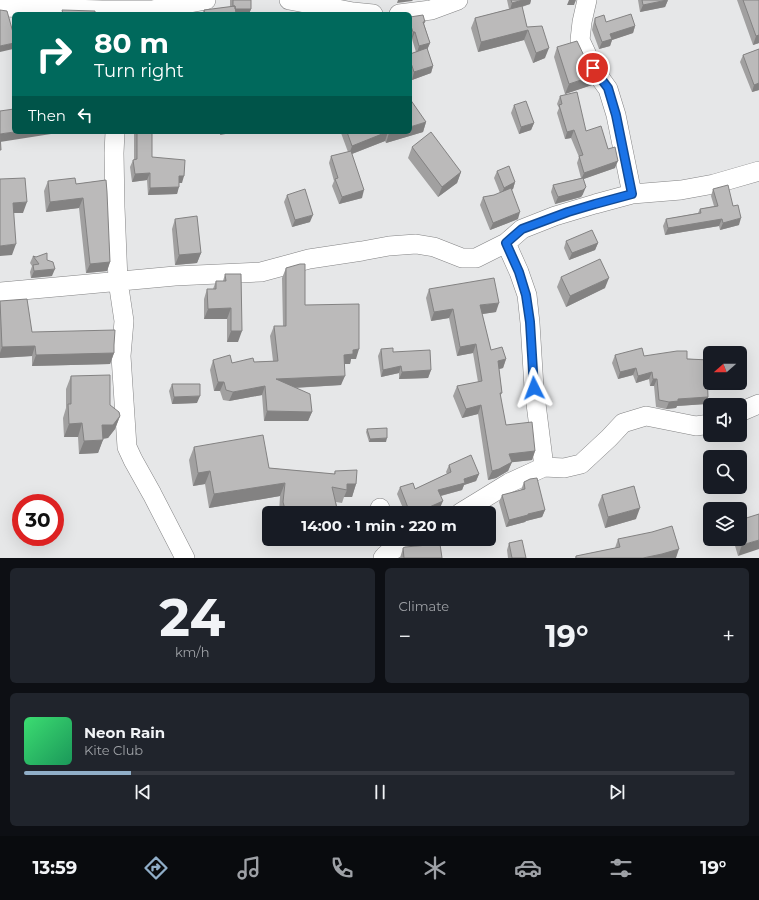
<!DOCTYPE html>
<html lang="en">
<head>
<meta charset="utf-8">
<style>
	:root { --surface:#171b24; --page:#20242c; --text:#f1f3f6; --muted:#9ea1a6; --line:#363941; --accent:#90aec8 }
	body { margin:0; font-family:Montserrat,sans-serif; background:var(--page); color:var(--text); height:100vh; display:flex; flex-direction:column; font-size:15px; white-space:nowrap }
	* { box-sizing:border-box; margin:0 }
	p { font-size:13px; color:var(--muted) }
	.icon { flex:none; width:22px; height:22px; fill:none; stroke:currentColor; stroke-width:2; stroke-linecap:round; stroke-linejoin:round }
	.map { position:relative; height:558px; overflow:hidden }
	.sheet { display:flex; flex-direction:column; gap:10px; padding:10px; background:#0d0f14; flex:1 }
	.sheet>* { flex:none }
	.banner { position:absolute; left:12px; top:12px; width:400px; height:122px; border-radius:6px; box-shadow:0 4px 16px #0002; background:#00695c; color:#fff; overflow:hidden }
	.needle { width:26px; rotate:249deg }
	.fabs { position:absolute; left:703px; top:346px; display:grid; gap:8px }
	.fabs a { display:grid; place-items:center; width:44px; height:44px; border-radius:6px; background:var(--surface); box-shadow:0 4px 16px #0002; font-size:20px }
	.speed { position:absolute; left:12px; top:494px; display:flex; gap:8px; font-size:20px; font-weight:700; text-align:center }
	.speed>* { display:grid; place-content:center; width:52px; height:52px; border-radius:50%; background:var(--surface); box-shadow:0 4px 16px #0002; line-height:1 }
	.speed .limit { border:6px solid #d22; background:#fff; color:#111 }
	.pin { position:absolute; display:grid; place-items:center; width:34px; height:34px; color:#fff; margin:-17px; border:2px solid #fff; border-radius:50%; box-shadow:0 1px 4px #0007 }
	.me { position:absolute; width:44px; margin:-22px; rotate:357deg; stroke-linejoin:round; filter:drop-shadow(0 0 3px #0008) }
	.turn { display:flex; align-items:center; gap:14px; height:84px; padding:0 16px; font-size:18px }
	.turn .icon { width:52px; height:52px; stroke-width:2.5 }
	.turn b { display:block; font-size:28px; line-height:34px }
	.then { display:flex; align-items:center; height:38px; padding:0 16px; background:#0003; gap:8px; font-size:15px }
	.big { font-size:30px; font-weight:700; line-height:1.1 }
	.sheet .card { flex:1; display:flex; flex-direction:column; justify-content:center; gap:6px; min-width:0; padding:0 14px; border-radius:6px; background:var(--page) }
	.sheet .dial { align-items:center; gap:0 }
	.dial b { font-size:52px; line-height:1 }
	.song { display:flex; align-items:center; gap:12px }
	.cover { width:48px; height:48px; border-radius:6px; background:linear-gradient(135deg,hsl(140 70% 55%),hsl(150 70% 35%)) }
	.played { height:4px; border-radius:2px; background:linear-gradient(90deg,var(--accent) 15%,var(--line) 15%) }
	.keys { display:flex; justify-content:space-around; direction:ltr }
	.heat { display:flex; justify-content:space-between; align-items:center; font-size:22px; direction:ltr }
	.sheet .tiles { flex:1; display:grid; gap:10px; grid-template-columns:1fr 1fr }
	.card:last-child { grid-column:span 2 }
	.trip { position:absolute; left:262px; top:506px; width:234px; height:40px; border-radius:6px; background:var(--surface); box-shadow:0 4px 16px #0002; font-weight:700; line-height:40px; text-align:center }
	.tabs { display:flex; height:64px; justify-content:space-around; align-items:center; background:#090b0e; color:var(--muted) }
	.tabs .icon { width:28px; height:28px }
	.tabs .selected { color:var(--accent) }
	.tabs b { font-size:18px; color:var(--text) }
	.map>svg:first-child { display:block }
	.lines { fill:none; stroke-linecap:round; stroke-linejoin:round }
	.minor-casing { stroke:#838384; stroke-width:20 }
	.minor { stroke:#fff; stroke-width:19 }
	.wall { fill:#a1a0a0 }
	.shaded-wall { fill:#838282 }
	.building { fill:#bbbaba; stroke:#838282 }
	.route-casing { stroke:#114b97; stroke-width:10 }
	.route { stroke:#1a73e8; stroke-width:7 }
</style>
</head>
<body>
<div class="map">
<svg width="759" height="558" viewBox="0 0 759 558">
	<rect width="100%" height="100%" fill="#e6e7e8"/>
	<g class="lines">
		<defs>
			<path id="minor" d="M289 0 353 12 373 14
				M587 0 582 22 580 40 593 68 608 89 616 115 632 194
				M0 7 102 10H152L206 0
				M399 14 431 10 458 0
				M115 132 114 153 115 207 118 281 124 321 121 356 127 447 133 460 152 494 185 558
				M506 243 519 272 527 295 530 323 534 388 544 467
				M0 292 67 286 175 276 261 272 309 259 362 251 389 246 416 244 434 247 462 258H476L506 243 522 229 555 216 595 204 632 194 681 190 714 184 759 171
				M740 412 759 404
				M380 508V513
				M460 513 509 483 544 467 564 468 581 464 609 438 623 423 646 416 696 426 710 424
				M383 558C391 548 406 544 417 539"/>
		</defs>
		<use href="#minor" class="minor-casing"/>
		<use href="#minor" class="minor"/>
	</g>
	<path class="wall" d="M230 0H251V9L249 14H202L204 10 230 7Z
		M507 0H531L530 4 522 7 527 27 545 58 533 63 524 40 478 52 471 28 475 18 509 9Z
		M638 0H668L665 7 640 12Z
		M737 0H759V43L753 45Z
		M410 17 425 22 424 24 430 43 427 50 433 66 431 73 412 80 410 74V54L416 52 412 39 411 40 410 38Z
		M595 18 606 22 635 26 633 33 612 40 610 46 599 49 592 30 593 25Z
		M557 47 592 85 565 94 554 57Z
		M759 49V90L752 92 740 62 743 55Z
		M560 96 586 131 608 149 615 168 583 179V194L581 197 555 204 551 192 553 185 581 178 577 163 579 157 571 138 565 139 557 113 559 108 557 104Z
		M514 105 534 123 531 130 519 134 511 113Z
		M426 122 423 132 386 143 385 141 352 154 362 198 339 204 332 186 334 181 329 163 331 156 348 152 341 133V132H410Z
		M134 132H152V157L182 183H179L177 194 148 195 147 180 132 182 130 167 133 160H134Z
		M412 147 461 172 457 183 438 197 408 158Z
		M497 171 515 182 513 189 511 190 518 219 490 230 480 205 483 197 494 195 500 193 494 178Z
		M106 180 110 262 107 271 86 273 79 208 46 212 44 191 48 181 76 184Z
		M713 189 739 225 720 230 719 226 665 235 663 226 666 219 698 213 700 209 714 206 711 196Z
		M287 195 310 222 292 227 284 202Z
		M175 219 201 253 197 263 175 265 172 229Z
		M566 241 598 243 595 250 569 260 564 248Z
		M33 256 47 260 52 276 31 278 30 272 32 266 30 263Z
		M286 268 305 305 356 359H351L350 364H344L341 385 295 388 312 412 308 421H264L262 395 229 401 223 400 220 391H214L210 370 213 360 232 363 273 361 270 336 274 326H283L282 278Z
		M225 274 238 342H227V319H204V299L207 289H213L216 281H223Z
		M561 277 605 288 566 307 557 287Z
		M429 289 496 312 482 314 491 350 506 359 503 368 499 369 502 393 500 396 506 425 535 451 532 460 512 462 508 471 496 478 488 480 478 414 462 418 453 396 457 386 478 382 473 353 457 356 449 318 431 321 426 298Z
		M0 301 32 332 114 345V353L110 364 32 366V356L0 358Z
		M381 349 393 352 431 370 428 378 399 379V373L381 377 378 356Z
		M615 355 644 356 710 360V378H707L706 404 677 406 676 408 666 409 656 407 654 386H650L649 379 636 383 633 375 618 379 612 363Z
		M71 376 120 416 115 429 108 438 103 439 98 453 79 454 78 437H64L63 418 66 408V389Z
		M172 384 197 403 172 404 169 391Z
		M367 429 386 442H369L366 432Z
		M194 447 269 468 334 474 335 471 356 484 352 497H344L342 503 336 502 338 513H279L280 496 209 508 205 484 193 486 189 460Z
		M449 465 479 474 476 481 464 485 462 490 441 496 440 508 429 513H405L397 494 400 487 415 489 447 474 446 472Z
		M524 482 545 510 542 517 526 521 525 522 506 527 499 502 502 495 521 490Z
		M602 495 636 519 605 528 598 505Z
		M759 514 738 556 733 539H740Z
		M618 539 676 558H575L576 556 615 548Z
		M509 543 526 558H508L507 550Z
		M403 548 442 558H400Z"/>
	<path class="shaded-wall" d="M398 0H413L412 1 397 3Z
		M523 0H531L530 4 510 10 512 3Z
		M569 0H576L574 5H567Z
		M668 0 665 7 640 12 643 5Z
		M233 9H251L249 14H231Z
		M635 26 633 33 612 40 610 46 599 49 602 42 610 34Z
		M528 30 524 40 478 52 481 42Z
		M413 32H415L412 39 411 40Z
		M759 35V43L753 45 756 36Z
		M14 43V46L13 49 0 52V46Z
		M430 43 427 50 417 53 419 46Z
		M549 48 545 58 533 63 536 53Z
		M433 66 431 73 412 80 414 72Z
		M596 75 592 85 565 94 569 84Z
		M759 83V90L752 92 754 85Z
		M426 122 423 132 386 143 389 133 394 132H410V127Z
		M534 123 531 130 519 134 521 127Z
		M574 130 571 138 565 139 567 132Z
		M14 132H52L51 134 0 142V134Z
		M221 132H232L231 133 220 135Z
		M232 132H259L231 134Z
		M387 132H388L385 141 349 155 352 146Z
		M618 161 615 168 581 180 584 173Z
		M461 172 457 183 438 197 442 187Z
		M150 173 147 180 132 182 135 174Z
		M179 176H184L182 183H176Z
		M515 182 513 189 501 195 504 188Z
		M179 187 177 194 148 195 150 188Z
		M586 187 583 194 581 197 555 204 558 197Z
		M364 190 362 198 339 204 342 197Z
		M83 198 79 208 46 212 50 202Z
		M27 202 23 213H9L13 203Z
		M520 212 518 219 490 230 493 223Z
		M313 215 310 222 292 227 295 220Z
		M741 218 739 225 720 230 723 223Z
		M722 219 719 226 665 235 668 228Z
		M598 243 595 250 569 260 572 253Z
		M16 244 12 255 0 256V246Z
		M201 253 197 263 175 265 179 255Z
		M110 262 107 271 86 273 90 264Z
		M55 269 52 276 31 278 34 271Z
		M609 278 605 288 566 307 570 296Z
		M499 303 496 312 476 315 480 305Z
		M231 308 227 319H204L208 309Z
		M453 309 449 318 431 321 434 312Z
		M231 331H242L238 342H227Z
		M476 344 473 353 457 356 460 347Z
		M35 346 32 356 0 358V353L2 347Z
		M359 349 356 359H351L350 364H340L344 355 353 350Z
		M114 353 110 364 32 366 36 355Z
		M506 359 503 368 495 370 498 361Z
		M401 366 399 373 381 377 383 370Z
		M636 368 633 375 618 379 620 372Z
		M431 370 428 378 399 379 402 372Z
		M707 371H710V378H704Z
		M652 372 649 379 636 383 638 376Z
		M345 376 341 385 272 389 276 379Z
		M653 379H657L654 386H650Z
		M218 382H224L220 391H214Z
		M265 386 262 395 229 401 233 392Z
		M200 396 197 403 172 404 174 397Z
		M708 397 706 404 677 406 676 408 666 409 669 402 678 399Z
		M481 405 478 414 462 418 466 409Z
		M267 411 312 412 308 421H264Z
		M120 416 115 429 108 438 97 439 102 425Z
		M82 423 78 437H64L69 424Z
		M387 438 386 442H369L370 439Z
		M103 440 98 453 79 454 84 441Z
		M535 451 532 460 506 463 509 454Z
		M512 462 508 471 496 478 488 480 492 471Z
		M210 471 205 484 193 486 198 473Z
		M479 474 476 481 464 485 462 490 436 497 438 490 464 479Z
		M285 483 280 496 209 508 214 494Z
		M347 484H356L352 497H344L347 490Z
		M443 501 440 508 429 513H423L425 509Z
		M640 508 636 519 605 528 608 517Z
		M545 510 542 517 526 521 525 522 506 527 509 520 528 514Z
		M759 540V549L738 556 742 545Z
		M679 549 676 558H643Z"/>
	<path class="building" d="M233 0H251V9H235V6H233Z
		M511 0H523L512 3Z
		M642 0H667L643 5Z
		M743 0H759V35L756 36Z
		M235 6 236 14H205L204 10Z
		M522 6 527 27 542 26 549 48 536 53 528 30 481 42 475 18Z
		M0 10 7 11 14 36V43L0 46Z
		M62 10 95 11V14H63Z
		M631 14 635 26 610 34 612 39 602 42 595 23V18L604 15 606 22Z
		M423 15 425 22H423L430 43 419 46 415 32H413L410 23V17Z
		M577 41 587 62 596 75 569 84 557 47Z
		M427 48 433 66 414 72 410 60V54Z
		M759 49V83L754 85 743 55Z
		M577 92 586 131 601 126 608 149 615 147 618 161 584 173 579 156 583 155 574 130 567 132 559 105 562 104 560 96Z
		M410 99 426 122 410 127Z
		M526 101 534 123 521 127 514 105Z
		M14 109V132L0 134 1 150H0V111Z
		M137 132H152V157L185 160 184 176H179V187L150 188V173L135 174 133 160 137 159Z
		M347 132H387L352 146Z
		M431 132 461 172 442 187 412 147Z
		M351 151 364 190 342 197 335 179 338 178 331 156Z
		M509 166 515 182 504 188 497 171Z
		M25 178 27 202 13 203 16 244 0 246V179Z
		M75 178 76 184 106 180 107 192 110 262 90 264 83 198 50 202 48 181Z
		M583 178 586 187 583 190 558 197 553 185Z
		M728 185 733 206 738 205 741 218 723 223 722 219 668 228 666 219 701 213 700 209 718 206 713 189Z
		M511 188 520 212 493 223 483 197 494 195Z
		M305 189 313 215 295 220 287 195Z
		M197 216 201 253 179 255 175 219Z
		M592 230 598 243 572 253 566 241Z
		M47 253V260L53 262 55 269 34 271 33 265 39 264 33 256 36 257Z
		M600 259 609 278 570 296 561 277Z
		M300 264H305V305L359 304V349L353 350V354L344 355 345 376 276 379 310 394 312 412 267 411 265 386 233 392 226 390 224 382H218L213 360 230 355 232 363 253 358 254 362 278 361 274 326H286V268Z
		M225 274H241L242 331H231V308L208 309 207 289H216V281H226Z
		M494 278 499 303 480 305 491 350 502 347 506 359 498 361 502 393H500L506 425 532 422 535 451 509 454 512 462 499 469 492 471 481 405 466 409 457 386 482 381 476 344 460 347 453 309 434 312 429 289Z
		M27 299 32 332 115 330 114 345V353L36 355 35 346 2 347 0 301Z
		M393 348V352L430 350 431 370 402 372 401 366 383 370 381 349Z
		M642 348 644 356 677 351H687V359L710 360V371H707L708 397 678 399V401L669 402 659 400 657 379H653L652 372 638 376 636 368 620 372 615 355Z
		M110 375V405L119 412 120 416 113 425H102L103 440 84 441 82 423 69 424 68 404H71V376Z
		M172 384H200V396L174 397Z
		M387 428V438L370 439 367 429Z
		M263 435 269 468 335 474V471L357 470 356 484H347V490L332 487 338 513H286L283 502 285 483 214 494 210 471 198 473 194 447Z
		M471 455 479 474 464 479 465 483 438 490 443 501 425 509 426 513H410L400 487 413 483 415 489 451 472 449 465Z
		M537 478 545 510 528 514V515L509 520 502 495 525 489 524 482 530 479Z
		M634 486 640 508 608 517 602 495Z
		M759 514V540L742 545 740 538V520Z
		M672 526 679 549 662 554 643 558H576V556L620 547 618 539 652 532Z
		M522 540 526 558H512L509 543Z
		M440 544 442 558H404L403 548 405 547Z"/>
	<g class="lines">
		<defs>
			<path id="route" d="M534 388 530 322 526 295 519 272 506 243 522 229 568 212 595 204 632 194 616 115 608 88 593 68"/>
		</defs>
		<use href="#route" class="route-casing"/>
		<use href="#route" class="route"/>
	</g>
</svg>
<div class="fabs">
<a><svg class="needle" viewBox="-14 -14 28 28"><path d="M0-13l5 13h-10z" fill="#e53935"/><path d="M0 13l5-13h-10z" fill="#9ea1a6"/></svg></a>
<a><svg class="icon" aria-label="sound" viewBox="0 0 24 24"><path d="M4 9h4l5-4v14l-5-4H4zM17 9q2 3 0 6"/></svg></a>
<a><svg class="icon" aria-label="search" viewBox="0 0 24 24"><circle cx="10" cy="10" r="6"/><path d="M15 15l6 6"/></svg></a>
<a><svg class="icon" aria-label="layers" viewBox="0 0 24 24"><path d="M12 4l9 5-9 5-9-5zM3 14l9 5 9-5"/></svg></a>
</div>
<div class="speed"><div class="limit">30</div></div>
<div class="pin" style="left:593px;top:68px;background:#d93025"><svg class="icon" aria-label="arrive" viewBox="0 0 24 24"><path d="M6 21V4h12l-3 4 3 4H6"/></svg></div>
<svg class="me" style="left:534px;top:388px" viewBox="-20 -20 40 40"><path d="M0-17L14 15 0 8-14 15z" fill="#1a73e8" stroke="#fff" stroke-width="4"/></svg>
<div class="trip">14:00 · 1 min · 220 m</div>
<div class="banner">
<div class="turn"><svg class="icon" aria-label="right" viewBox="0 0 24 24"><path d="M7 20v-9h11M14 6l5 5-5 5"/></svg><div><b>80 m</b>Turn right</div></div>
<div class="then">Then<svg class="icon" aria-label="left" viewBox="0 0 24 24"><path d="M17 20v-9H6M10 6l-5 5 5 5"/></svg></div>
</div>
</div>
<section class="sheet">
<div class="tiles">
<div class="card dial"><b>24</b><p>km/h</p></div>
<div class="card"><p>Climate</p>
<div class="heat"><a>−</a><b class="big">19°</b><a>+</a></div>
</div>
<div class="card">
<div class="song"><i class="cover"></i><div><b>Neon Rain</b><p>Kite Club</p></div></div>
<div class="played"></div>
<div class="keys"><svg class="icon" aria-label="previous" viewBox="0 0 24 24"><path d="M18 5L8 12l10 7zM5 5v14"/></svg><svg class="icon" aria-label="pause" viewBox="0 0 24 24"><path d="M8 5v14M16 5v14"/></svg><svg class="icon" aria-label="next" viewBox="0 0 24 24"><path d="M6 5l10 7-10 7zM19 5v14"/></svg></div>
</div>
</div>
</section>
<nav class="tabs">
<b>13:59</b>
<svg class="icon selected" aria-label="directions" viewBox="0 0 24 24"><path d="M12 3l9 9-9 9-9-9zM9 14v-3h6M13 9l2 2-2 2"/></svg>
<svg class="icon" aria-label="music" viewBox="0 0 24 24"><path d="M9 18V5l10-2v13"/><circle cx="6" cy="18" r="3"/><circle cx="16" cy="16" r="3"/></svg>
<svg class="icon" aria-label="phone" viewBox="0 0 24 24"><path d="M5 4h4l2 5-3 2q2 4 5 5l2-3 5 2v4C11 20 4 13 5 4z"/></svg>
<svg class="icon" aria-label="climate" viewBox="0 0 24 24"><path d="M12 3v18M4 7l16 10M4 17L20 7"/></svg>
<svg class="icon" aria-label="car" viewBox="0 0 24 24"><path d="M5 17H2v-5l4-1 3-4h7l3 4 3 1v5h-3M9 17h6M6 11h13"/><circle cx="7" cy="17" r="2"/><circle cx="17" cy="17" r="2"/></svg>
<svg class="icon" aria-label="filters" viewBox="0 0 24 24"><path d="M4 7h16M4 17h16"/><circle cx="9" cy="7" r="2"/><circle cx="15" cy="17" r="2"/></svg>
<b>19°</b>
</nav>
</body>
</html>
